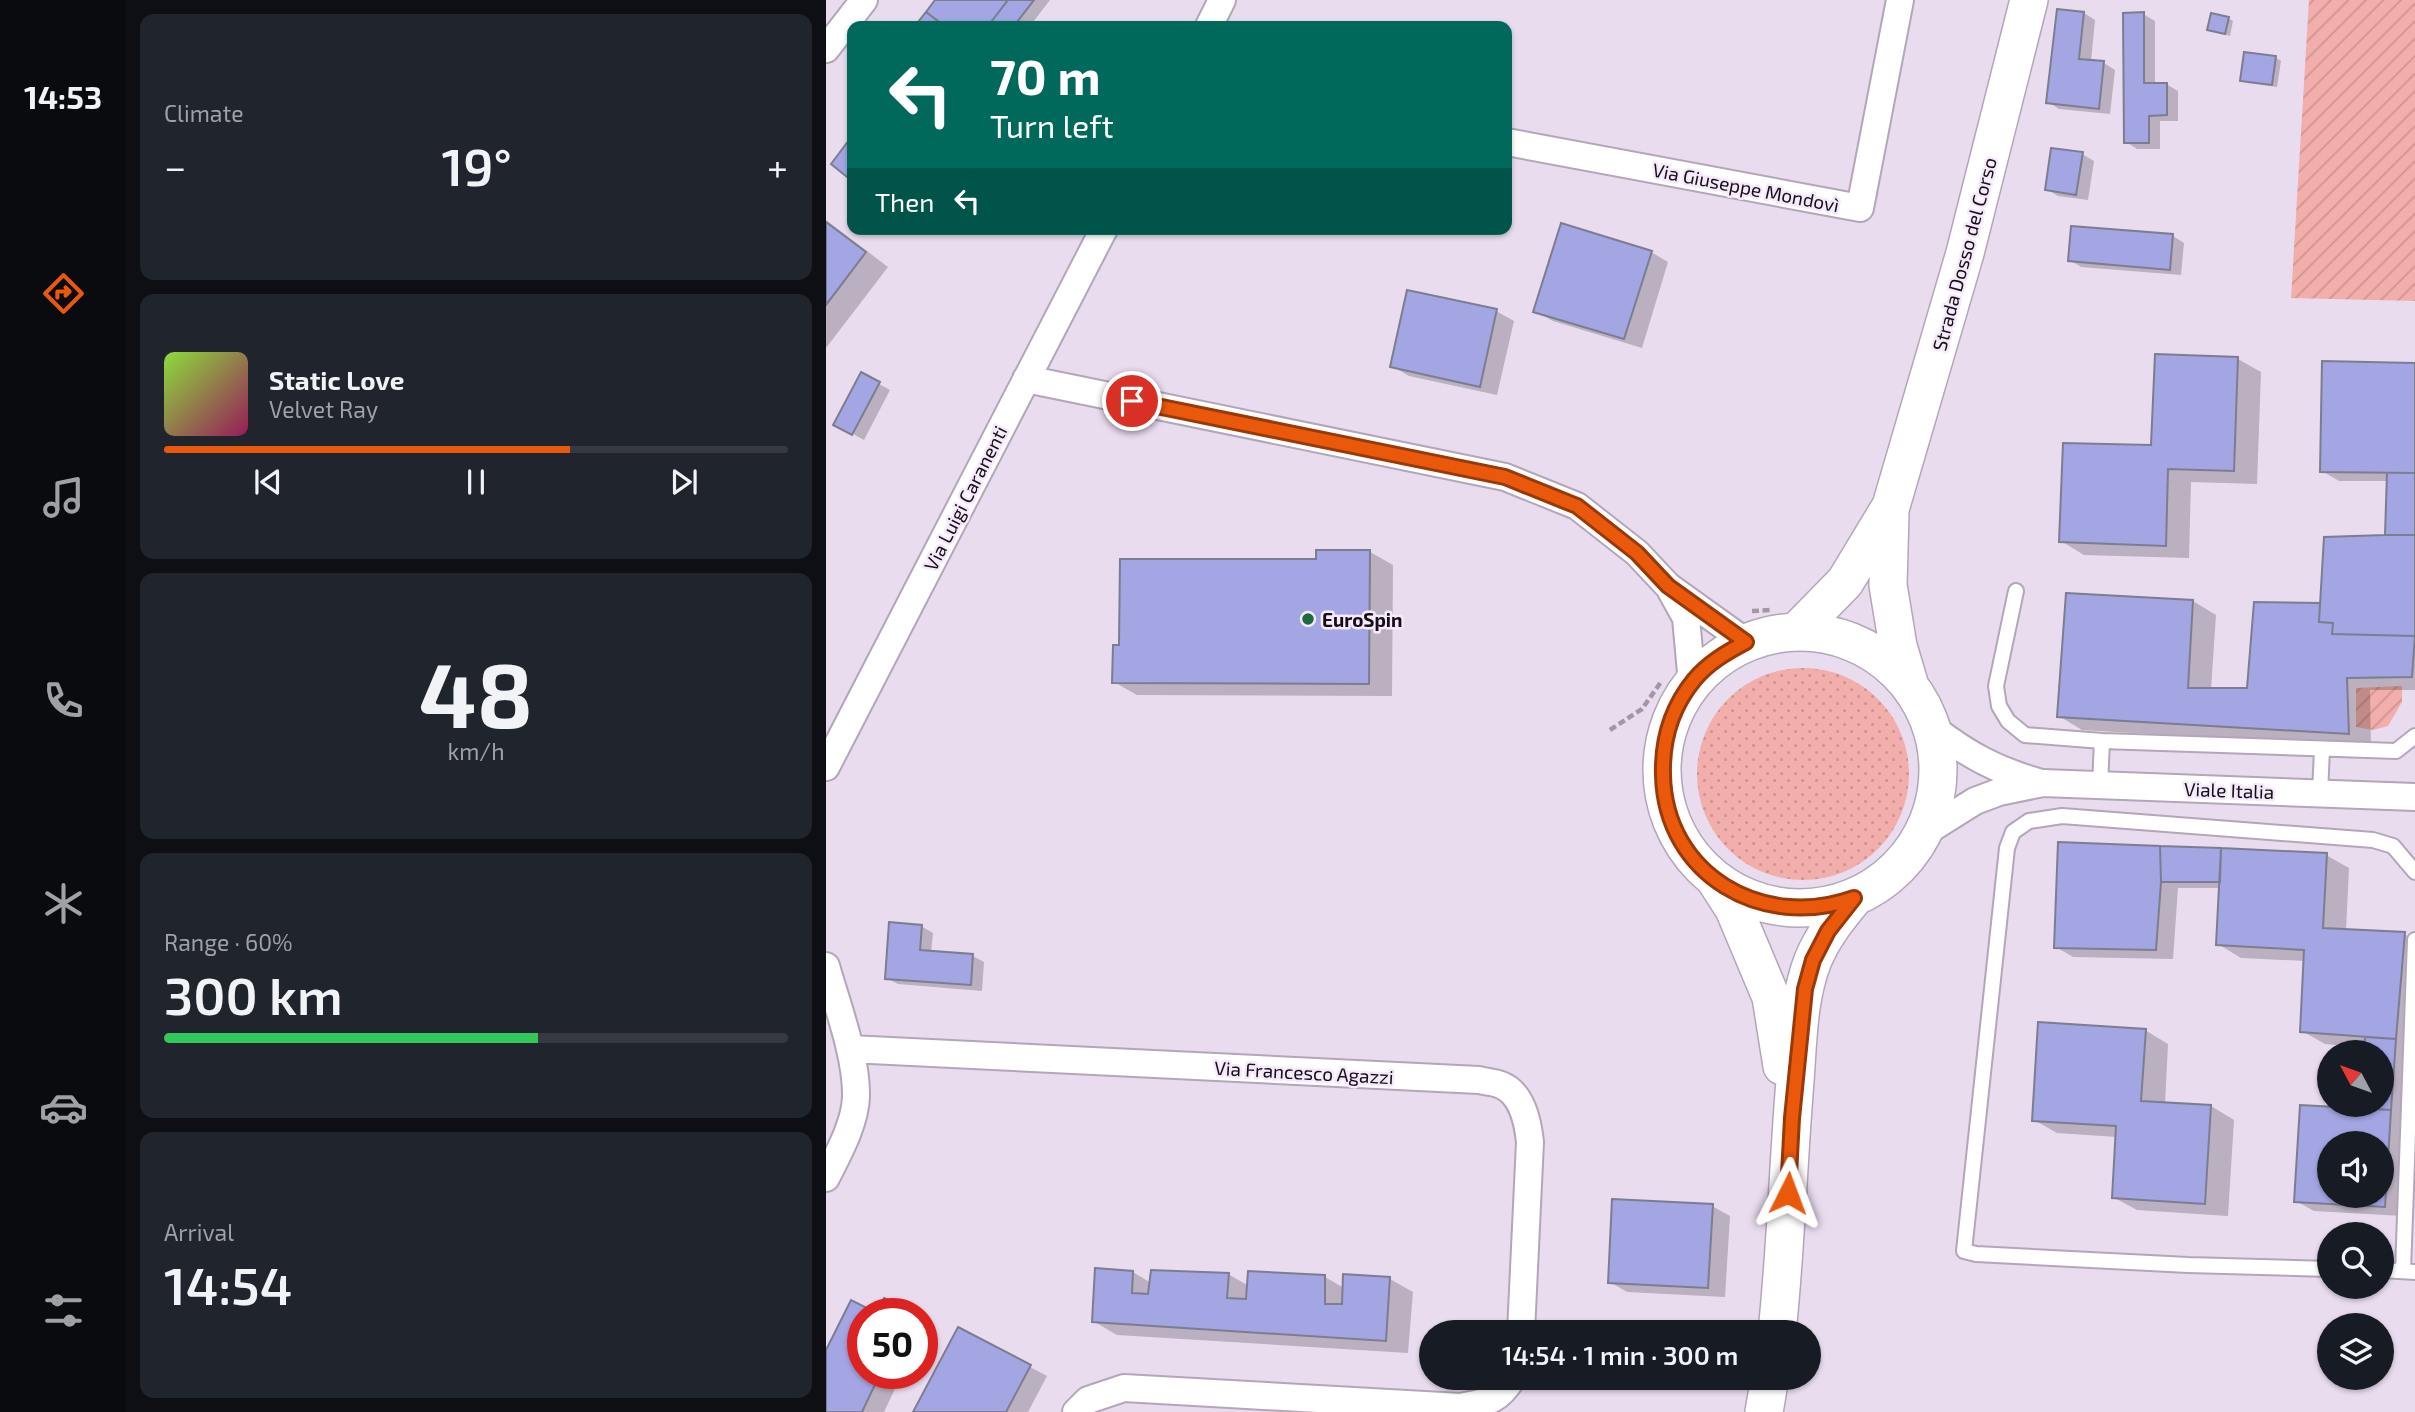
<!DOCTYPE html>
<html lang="en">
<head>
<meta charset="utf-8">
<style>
	:root { --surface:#171b24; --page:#20242c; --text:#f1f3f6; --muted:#9ea1a6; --line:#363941; --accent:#ea580c }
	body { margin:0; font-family:"Exo 2",sans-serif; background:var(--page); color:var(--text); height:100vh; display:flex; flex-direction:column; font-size:26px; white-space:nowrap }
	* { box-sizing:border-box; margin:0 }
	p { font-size:23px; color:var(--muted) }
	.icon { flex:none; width:38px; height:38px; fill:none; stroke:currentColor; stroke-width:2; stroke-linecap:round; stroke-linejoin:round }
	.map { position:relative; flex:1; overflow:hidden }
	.sheet { display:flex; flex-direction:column; gap:14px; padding:14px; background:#0d0f14; width:700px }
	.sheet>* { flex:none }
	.guide { position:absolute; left:21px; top:21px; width:665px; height:214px; border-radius:14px; box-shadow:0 2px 5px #0004; background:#00695c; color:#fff; overflow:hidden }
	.needle { width:46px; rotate:311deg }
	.controls { position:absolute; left:1491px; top:1040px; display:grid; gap:14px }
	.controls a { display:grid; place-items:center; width:77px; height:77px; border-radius:50%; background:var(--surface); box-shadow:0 2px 5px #0004; font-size:35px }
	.speed { position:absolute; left:21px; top:1298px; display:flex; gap:14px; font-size:35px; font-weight:700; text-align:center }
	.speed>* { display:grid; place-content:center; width:91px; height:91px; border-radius:50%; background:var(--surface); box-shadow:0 2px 5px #0004; line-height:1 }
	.speed .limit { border:10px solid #d22; background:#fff; color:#111 }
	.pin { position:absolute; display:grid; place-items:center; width:60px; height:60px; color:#fff; margin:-30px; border:4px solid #fff; border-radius:50%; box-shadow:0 2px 7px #0007 }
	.me { position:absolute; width:77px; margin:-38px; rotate:3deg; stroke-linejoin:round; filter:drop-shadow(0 0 5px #0008) }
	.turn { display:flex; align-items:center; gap:24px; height:147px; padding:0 28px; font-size:32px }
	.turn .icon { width:91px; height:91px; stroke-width:2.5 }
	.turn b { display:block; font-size:49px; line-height:60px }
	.then { display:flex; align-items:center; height:66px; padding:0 28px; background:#0003; gap:14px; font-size:26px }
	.big { font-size:52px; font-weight:600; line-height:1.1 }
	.sheet .card { flex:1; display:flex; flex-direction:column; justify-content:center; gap:10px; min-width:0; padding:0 24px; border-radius:14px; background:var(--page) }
	.sheet .dial { align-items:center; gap:0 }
	.dial b { font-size:91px; line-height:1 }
	.song { display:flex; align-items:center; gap:21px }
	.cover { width:84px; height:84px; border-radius:10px; background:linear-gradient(135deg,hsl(90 70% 55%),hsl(330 70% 35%)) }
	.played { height:7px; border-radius:4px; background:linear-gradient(90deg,var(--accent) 65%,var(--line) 65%) }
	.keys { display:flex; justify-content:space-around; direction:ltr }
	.heat { display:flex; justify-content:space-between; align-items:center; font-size:38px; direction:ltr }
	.charge { height:10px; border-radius:5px; background:linear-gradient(90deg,#34c759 60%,var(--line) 0) }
	.trip { position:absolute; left:593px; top:1320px; width:402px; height:70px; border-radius:35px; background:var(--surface); box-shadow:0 2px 5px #0004; font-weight:600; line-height:70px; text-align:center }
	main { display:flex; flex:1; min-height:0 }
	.tab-bar { display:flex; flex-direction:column; width:126px; justify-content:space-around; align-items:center; background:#090b0e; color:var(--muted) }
	.tab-bar .icon { width:49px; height:49px }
	.tab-bar .on { color:var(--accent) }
	.tab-bar b { font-size:32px; color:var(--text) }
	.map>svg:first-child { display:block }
	.grass { fill:url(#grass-dots) }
	.garden { fill:url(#garden-furrows) }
	.shadow { fill:#0003; fill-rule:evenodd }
	.building { fill:#a4a6e4; stroke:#7c7d90; stroke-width:2; fill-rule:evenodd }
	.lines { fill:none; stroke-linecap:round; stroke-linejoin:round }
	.service-casing { stroke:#b3a6b8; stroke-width:18 }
	.minor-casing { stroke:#b3a6b8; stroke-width:30 }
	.secondary-casing { stroke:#b3a6b8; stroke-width:40 }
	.path { stroke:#a197a5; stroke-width:4.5; stroke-dasharray:7 3.5; stroke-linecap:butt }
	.service { stroke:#fff; stroke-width:14 }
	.minor { stroke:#fff; stroke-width:26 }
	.secondary { stroke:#fff; stroke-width:37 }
	.route-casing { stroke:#983908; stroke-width:18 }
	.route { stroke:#ea580c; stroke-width:12 }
	.poi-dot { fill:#1c6b3b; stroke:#f6e9fc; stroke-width:2.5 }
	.labels { text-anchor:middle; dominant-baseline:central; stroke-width:5; stroke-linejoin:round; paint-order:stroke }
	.street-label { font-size:19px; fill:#140f15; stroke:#f6e9fc }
	.poi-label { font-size:19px; font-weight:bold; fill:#140f15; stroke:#f6e9fc; text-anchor:start }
</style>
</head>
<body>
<main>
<nav class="tab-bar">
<b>14:53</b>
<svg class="icon on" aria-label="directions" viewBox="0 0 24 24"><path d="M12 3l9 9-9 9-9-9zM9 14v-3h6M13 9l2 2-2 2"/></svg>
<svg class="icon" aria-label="music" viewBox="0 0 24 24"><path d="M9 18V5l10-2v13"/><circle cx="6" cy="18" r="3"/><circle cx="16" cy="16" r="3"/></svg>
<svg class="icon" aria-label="phone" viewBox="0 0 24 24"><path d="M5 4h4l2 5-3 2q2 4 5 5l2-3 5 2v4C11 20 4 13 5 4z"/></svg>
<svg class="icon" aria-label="climate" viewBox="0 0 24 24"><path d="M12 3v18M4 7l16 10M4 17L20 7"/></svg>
<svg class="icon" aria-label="car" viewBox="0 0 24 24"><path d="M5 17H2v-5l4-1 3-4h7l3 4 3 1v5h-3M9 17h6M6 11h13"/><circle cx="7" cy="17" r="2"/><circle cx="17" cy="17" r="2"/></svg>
<svg class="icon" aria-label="filters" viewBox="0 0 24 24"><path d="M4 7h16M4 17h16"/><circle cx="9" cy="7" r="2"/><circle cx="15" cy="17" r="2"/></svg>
</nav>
<section class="sheet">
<div class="card"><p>Climate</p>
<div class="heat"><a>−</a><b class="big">19°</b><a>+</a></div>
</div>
<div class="card">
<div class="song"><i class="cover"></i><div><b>Static Love</b><p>Velvet Ray</p></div></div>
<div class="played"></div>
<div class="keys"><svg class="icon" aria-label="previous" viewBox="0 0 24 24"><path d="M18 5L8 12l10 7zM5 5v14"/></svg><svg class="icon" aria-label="pause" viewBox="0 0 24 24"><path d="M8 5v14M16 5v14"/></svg><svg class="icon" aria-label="next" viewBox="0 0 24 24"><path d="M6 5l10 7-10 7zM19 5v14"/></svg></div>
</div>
<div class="card dial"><b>48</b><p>km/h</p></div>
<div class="card"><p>Range · 60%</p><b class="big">300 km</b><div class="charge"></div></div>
<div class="card"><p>Arrival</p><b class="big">14:54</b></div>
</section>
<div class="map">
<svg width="1589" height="1412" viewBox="0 0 1589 1412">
	<defs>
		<pattern id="grass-dots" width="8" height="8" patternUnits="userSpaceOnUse" patternTransform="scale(1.75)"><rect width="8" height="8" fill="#f2aeab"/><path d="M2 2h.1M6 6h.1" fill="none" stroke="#cf9492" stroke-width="1.8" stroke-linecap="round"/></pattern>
		<pattern id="garden-furrows" width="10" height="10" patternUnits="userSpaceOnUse" patternTransform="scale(1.75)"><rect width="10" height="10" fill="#f2aeab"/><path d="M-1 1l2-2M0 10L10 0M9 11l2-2" fill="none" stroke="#cf9492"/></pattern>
	</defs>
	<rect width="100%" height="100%" fill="#e9dcef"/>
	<path class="grass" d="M871 774a106 106 0 1 1 212 0a106 106 0 1 1-212 0Z"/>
	<path class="garden" d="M1483 0H1589V301L1465 298Z
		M1576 686V702L1562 726 1547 730 1530 727V688Z"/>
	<path class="shadow" d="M111 0H224L204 26H91Z
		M1258 13 1269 20 1265 62 1278 63 1289 70 1284 114 1233 109 1222 102Z
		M1317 14 1329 21V84H1340L1352 91V121H1334V149H1311L1300 142Z
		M1402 18 1407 21 1404 36 1383 29Z
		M1450 58 1455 61 1451 87 1421 83 1416 80Z
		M1256 154 1268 161 1262 200 1232 196 1221 189Z
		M0 220 62 267 0 348Z
		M1347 236 1358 243 1355 275 1255 267 1244 260Z
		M825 252 842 262 816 348 727 321 709 311Z
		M670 311 688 321 671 395 583 376 566 366Z
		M1412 359 1435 372 1431 484 1365 482 1363 558 1258 555 1235 541Z
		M1589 365V690H1544L1545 747 1256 730 1233 716 1367 601 1390 615 1385 690H1423L1430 604 1495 605 1566 537 1562 481H1513L1496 471Z
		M35 374 64 390 38 440 9 424Z
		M544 552 567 565 566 696 311 695 288 682 295 646 492 561Z
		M1233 844 1500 855 1523 868 1520 931 1578 934 1589 940 1575 1118 1582 1122 1576 1216 1488 1211 1470 1201 1476 1107 1538 1110V1104H1556V1052L1540 1048 1499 1044 1476 1031 1479 961 1415 958 1392 944 1395 888H1352L1347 959 1247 957 1230 947ZM1503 1143H1556V1195H1503Z
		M95 926 107 933 105 953 147 956 158 962 156 991 72 984 60 978Z
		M1319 1030 1342 1044 1339 1104 1385 1106 1408 1120 1402 1216 1311 1210 1287 1197 1291 1137 1231 1133 1208 1120Z
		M886 1206 904 1216 899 1297 801 1292 784 1282Z
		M307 1272 325 1283 402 1274 423 1286 499 1277 518 1288 564 1279 587 1292 582 1353 291 1335 267 1321Z
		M25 1302 50 1314H37V1374H76L58 1412H0V1354Z
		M96 1320 101 1323 96 1333Z
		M204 1367 221 1376 202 1412H90Z"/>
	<path class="building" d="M109 0H182L162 26H119L100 12Z
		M182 0H208L188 26H162Z
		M1231 9 1258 12 1253 59 1278 61 1273 109 1220 103Z
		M100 12 118 26H89Z
		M1318 12V83H1341V115L1323 116V143H1298L1297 13Z
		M1385 13 1403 17 1399 34 1381 30Z
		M1418 52 1450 56 1446 85 1414 81Z
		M26 136V181L5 164Z
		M1225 148 1257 152 1250 195 1219 190Z
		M0 222 40 252 0 305Z
		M735 223 826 251 798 339 707 312Z
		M1245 226 1347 234 1344 270 1242 261Z
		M581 290 671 309 654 387 564 367Z
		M1329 354 1412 357 1408 471 1342 469 1340 546 1233 542 1237 443 1325 445Z
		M1496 361 1589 363V473L1494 472Z
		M35 372 54 382 26 435 7 425Z
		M1561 473H1589V535H1559Z
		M1559 535H1589V636L1506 634 1507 623 1493 622 1498 537Z
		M490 550H544L543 684 286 683 287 645H293L294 559H490Z
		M1240 593 1367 600 1362 688H1421L1428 602 1494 603 1493 622 1507 623 1506 634 1589 636 1586 677 1521 678 1523 734 1231 717Z
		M1232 842 1334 846 1335 882 1330 950 1228 948Z
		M1334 846 1395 848 1394 882H1335Z
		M1395 848 1501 853 1497 928 1579 932 1570 1039 1474 1032 1478 950 1390 945Z
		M63 922 96 925 94 950 147 954 145 985 59 979Z
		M1212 1022 1320 1029 1315 1101 1385 1105 1379 1204 1286 1198 1290 1126 1206 1121Z
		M1539 1037 1570 1039 1565 1110 1536 1108V1104H1556V1052H1538Z
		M1474 1105 1565 1110 1559 1207 1468 1202ZM1503 1143H1556V1195H1503Z
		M786 1199 887 1204 882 1288 782 1283Z
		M269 1268 307 1271 306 1293 322 1294 325 1270 403 1273 401 1298 420 1299 422 1271 499 1275V1304H516L517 1274 564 1277 560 1341 266 1322Z
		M58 1298 85 1311 83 1314H37V1374H54L36 1412H0V1350L25 1300 51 1313Z
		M733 1323 753 1325 752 1332H732Z
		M132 1327 205 1365 180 1412H87Z"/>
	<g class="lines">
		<defs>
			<path id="service" d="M1190 591 1170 686 1173 706 1182 721 1199 735 1276 741 1570 751 1589 736
				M1274 785 1276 741
				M1494 794 1496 749
				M1503 1269 1362 1265 1150 1254 1138 1251 1181 848 1187 832 1203 821 1236 816 1547 840 1567 846 1589 872
				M1556 1270 1589 1272
				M1577 1271 1589 940"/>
			<path id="minor" d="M383 26 396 0
				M0 49 38 0
				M681 142 1034 208 1074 0
				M200 379 679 477 751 506 811 553 842 586 920 642
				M845 591 860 618 866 683
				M1107 728C1142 755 1170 770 1212 782
				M0 767 278 229
				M1098 833 1149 801 1173 792 1217 783 1589 797
				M0 966C11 1005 31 1057 30 1097 29 1124 12 1154 0 1178
				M24 1049 653 1080C660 1082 668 1082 675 1085 696 1093 702 1123 704 1142L695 1332
				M250 1412 262 1400 298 1388 634 1407C661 1402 672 1402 687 1377"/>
			<path id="secondary" d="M1064 514 1062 585 1072 646 1083 683
				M971 631 1019 582 1065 506 1139 253 1203 0
				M836 770a138 138 0 1 1 276 0a138 138 0 1 1-276 0Z
				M890 881 908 909 945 997 956 1066
				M951 1332C960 1248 962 1165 969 1081 972 1041 972 998 987 960 997 936 1012 917 1028 898
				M938 1412 944 1377"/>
		</defs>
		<use href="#service" class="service-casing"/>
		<use href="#minor" class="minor-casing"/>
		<use href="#secondary" class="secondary-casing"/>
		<path class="path" d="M926 611 945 610
			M784 730 816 709 835 682"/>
		<use href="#service" class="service"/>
		<use href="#minor" class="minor"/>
		<use href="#secondary" class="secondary"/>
	</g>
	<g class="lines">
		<defs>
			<path id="route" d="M306 401 679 477 751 506 811 553 842 586 920 642C901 652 882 663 868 680 846 707 836 740 837 775 839 875 937 931 1028 898L1002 931 987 960 979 989 966 1118 962 1193"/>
		</defs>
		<use href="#route" class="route-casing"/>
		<use href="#route" class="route"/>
	</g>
	<circle class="poi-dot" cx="482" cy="619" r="7"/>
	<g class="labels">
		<g class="street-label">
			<text transform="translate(920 187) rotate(11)">Via Giuseppe Mondovì</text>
			<text transform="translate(1138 254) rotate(-75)">Strada Dosso del Corso</text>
			<text transform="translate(139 498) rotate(-63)">Via Luigi Caranenti</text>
			<text transform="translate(1403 790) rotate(2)">Viale Italia</text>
			<text transform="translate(478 1072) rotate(3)">Via Francesco Agazzi</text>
		</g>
		<g class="poi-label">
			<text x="496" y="619">EuroSpin</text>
		</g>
	</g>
</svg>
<div class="controls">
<a><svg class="needle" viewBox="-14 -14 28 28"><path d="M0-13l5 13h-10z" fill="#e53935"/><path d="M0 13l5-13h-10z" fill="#9ea1a6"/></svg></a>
<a><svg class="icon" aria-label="sound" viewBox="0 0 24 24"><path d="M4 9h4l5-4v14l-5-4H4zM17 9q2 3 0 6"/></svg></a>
<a><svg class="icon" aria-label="search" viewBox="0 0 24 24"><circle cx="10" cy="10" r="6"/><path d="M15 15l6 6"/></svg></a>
<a><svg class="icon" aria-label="layers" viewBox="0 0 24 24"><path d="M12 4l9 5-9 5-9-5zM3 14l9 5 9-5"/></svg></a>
</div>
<div class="speed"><div class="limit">50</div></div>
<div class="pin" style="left:306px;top:401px;background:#d93025"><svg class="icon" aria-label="arrive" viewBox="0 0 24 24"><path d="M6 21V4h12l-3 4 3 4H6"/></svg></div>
<svg class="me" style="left:962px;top:1193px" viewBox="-20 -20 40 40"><path d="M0-17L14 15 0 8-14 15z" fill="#ea580c" stroke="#fff" stroke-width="4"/></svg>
<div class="trip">14:54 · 1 min · 300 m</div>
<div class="guide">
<div class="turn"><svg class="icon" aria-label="left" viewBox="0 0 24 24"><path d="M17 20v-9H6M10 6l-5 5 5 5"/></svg><div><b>70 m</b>Turn left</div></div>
<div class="then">Then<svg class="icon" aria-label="left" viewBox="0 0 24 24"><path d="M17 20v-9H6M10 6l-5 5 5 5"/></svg></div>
</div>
</div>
</main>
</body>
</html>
